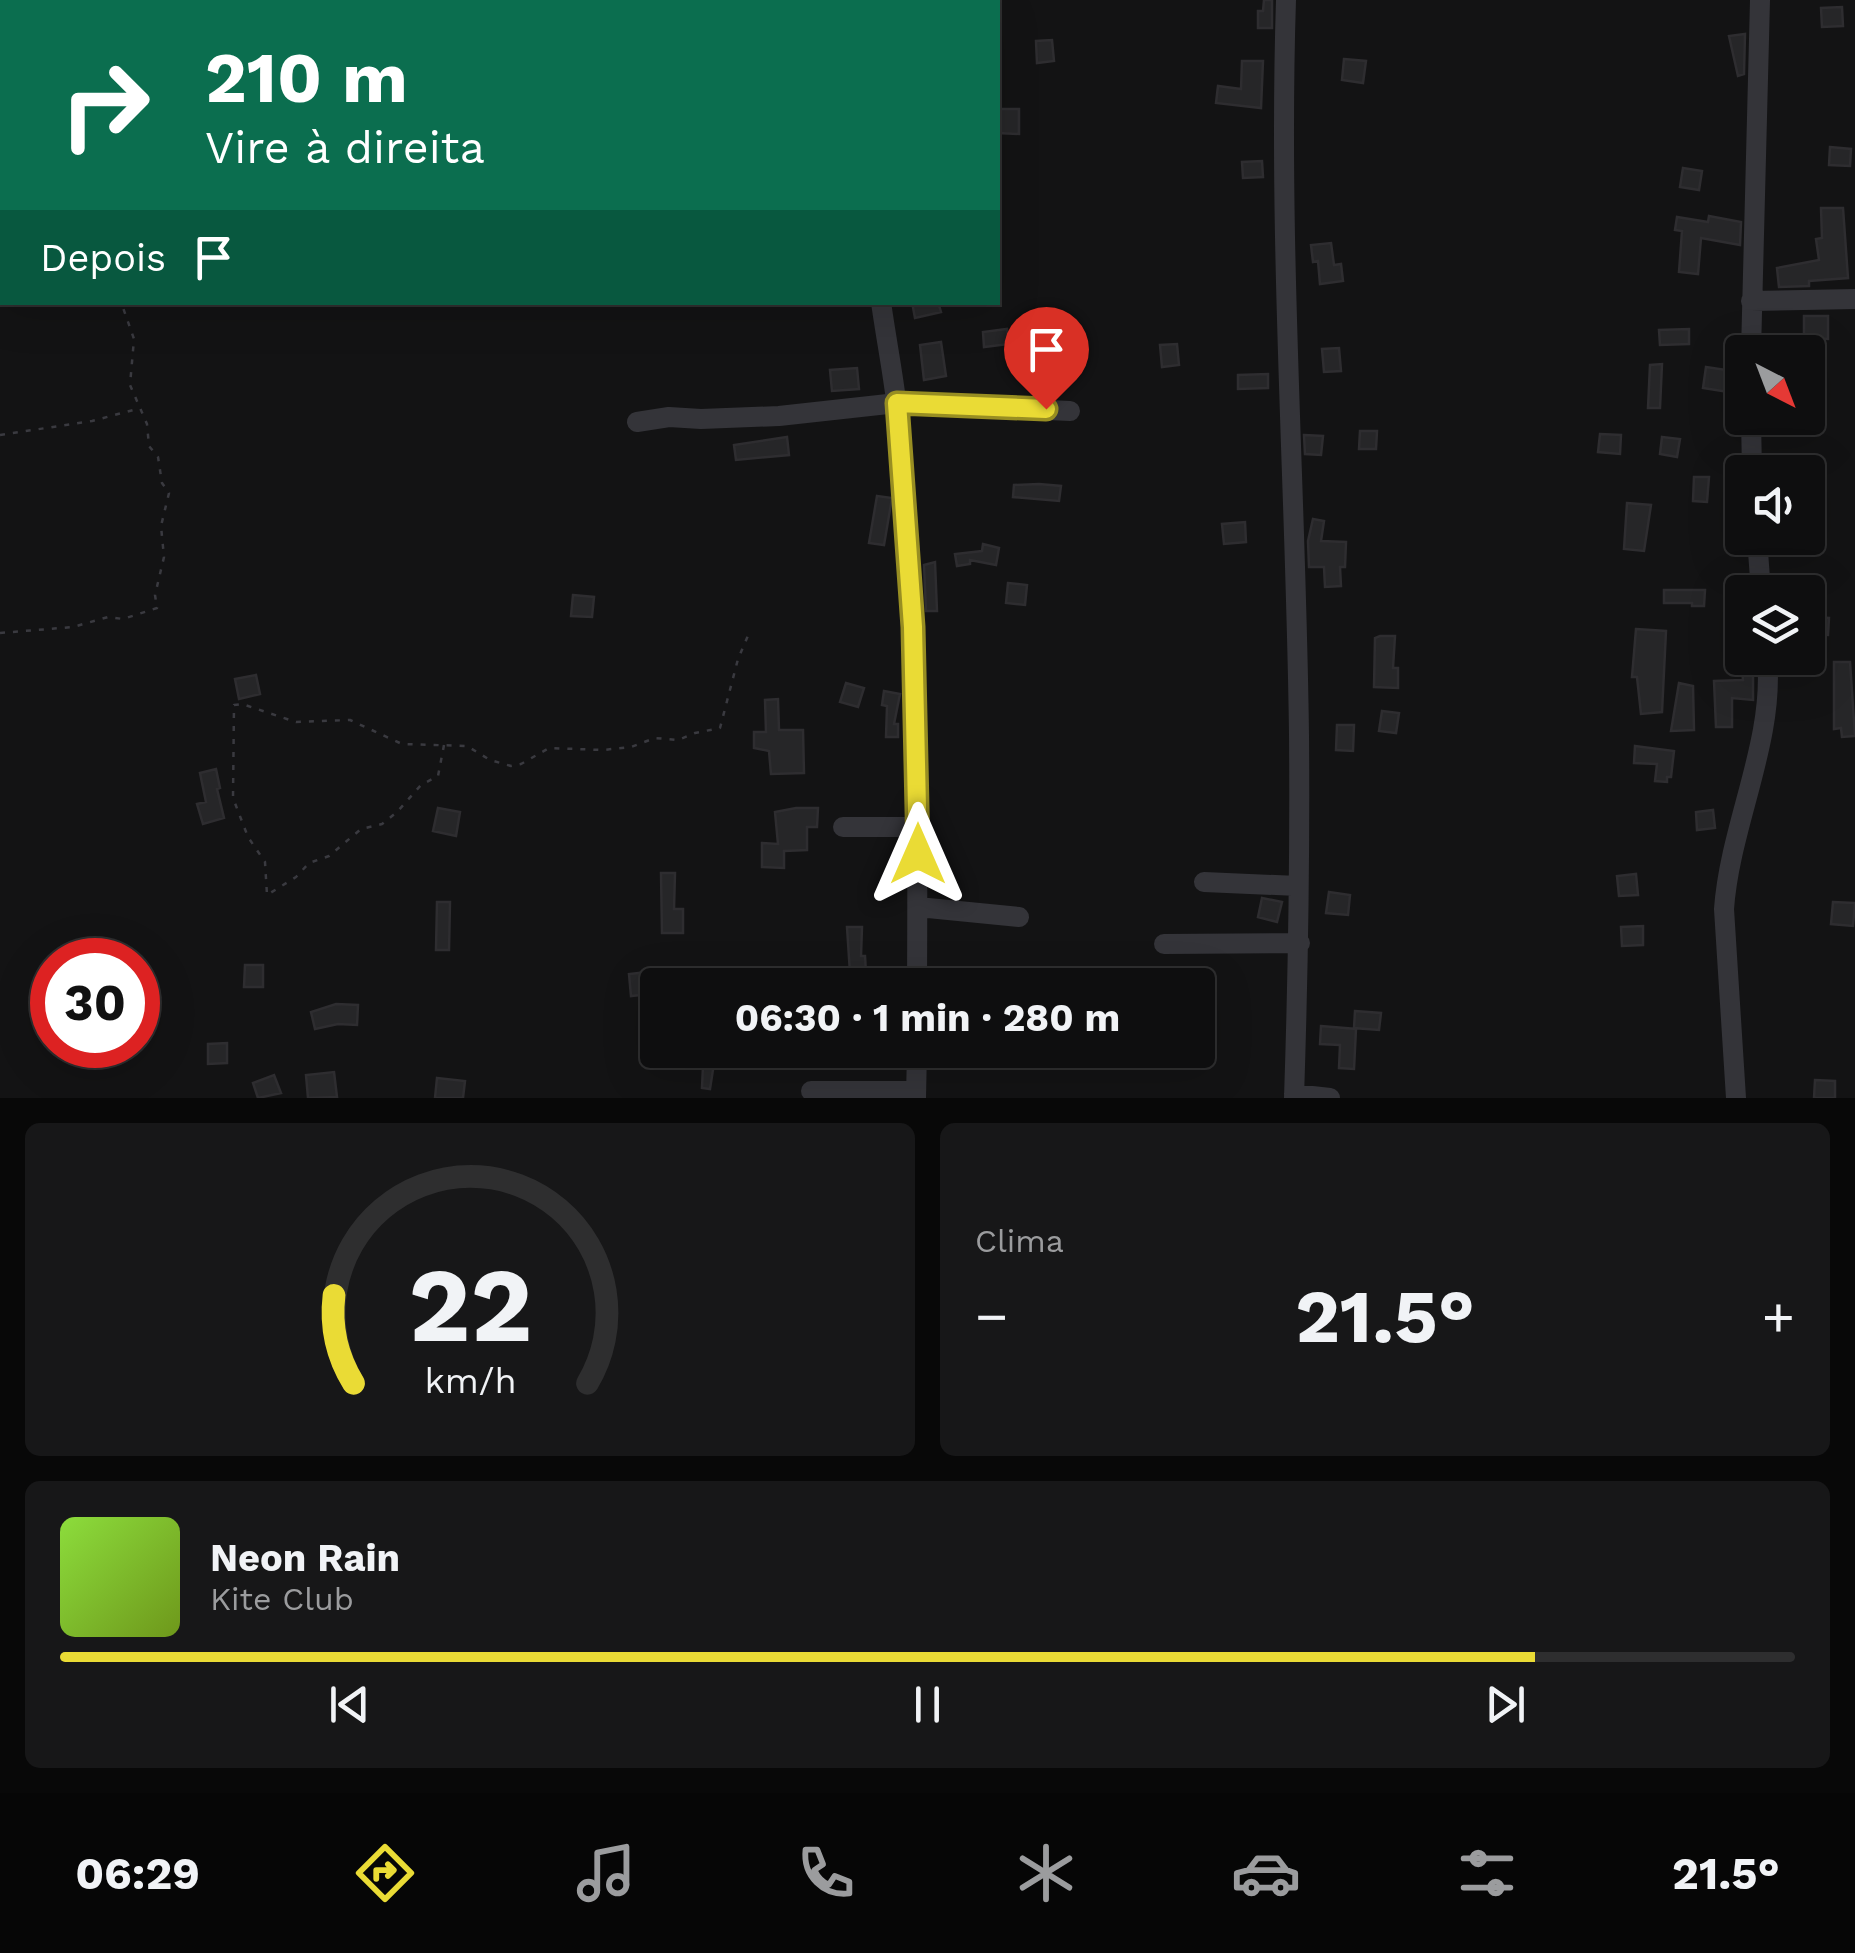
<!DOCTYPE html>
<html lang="pt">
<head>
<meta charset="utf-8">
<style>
	:root { --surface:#0e0e0f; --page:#171718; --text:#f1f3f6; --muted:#9b9c9e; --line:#2e2e2f; --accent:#eadb35 }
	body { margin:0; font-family:"Work Sans",sans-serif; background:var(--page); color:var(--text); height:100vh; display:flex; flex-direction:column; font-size:38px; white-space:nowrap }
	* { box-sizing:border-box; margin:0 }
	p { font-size:32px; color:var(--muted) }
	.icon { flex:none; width:55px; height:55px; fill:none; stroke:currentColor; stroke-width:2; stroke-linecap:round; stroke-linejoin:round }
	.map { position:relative; height:1098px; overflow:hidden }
	.details { display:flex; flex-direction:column; gap:25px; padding:25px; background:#080808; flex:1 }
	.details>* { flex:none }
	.top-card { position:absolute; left:0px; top:0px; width:1000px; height:305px; box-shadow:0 10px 40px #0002,0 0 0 2px var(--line); background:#0b6e4f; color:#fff; overflow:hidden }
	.needle { width:65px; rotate:138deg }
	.controls { position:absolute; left:1725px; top:335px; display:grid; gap:20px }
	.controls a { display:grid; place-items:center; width:100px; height:100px; border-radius:10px; background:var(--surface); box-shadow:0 10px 40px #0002,0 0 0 2px var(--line); font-size:50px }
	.speed { position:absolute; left:30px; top:938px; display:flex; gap:20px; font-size:50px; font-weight:700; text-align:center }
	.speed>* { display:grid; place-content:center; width:130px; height:130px; border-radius:50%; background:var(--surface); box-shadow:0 10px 40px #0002,0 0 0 2px var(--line); line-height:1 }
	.speed .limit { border:15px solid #d22; background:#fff; color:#111 }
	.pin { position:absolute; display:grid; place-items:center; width:85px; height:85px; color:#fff; margin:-102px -42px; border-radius:50% 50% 50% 0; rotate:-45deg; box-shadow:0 0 10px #0007 }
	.pin .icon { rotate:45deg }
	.me { position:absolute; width:110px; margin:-55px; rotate:0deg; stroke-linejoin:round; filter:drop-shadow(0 0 8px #0008) }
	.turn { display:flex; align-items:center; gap:35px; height:210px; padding:0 40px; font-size:45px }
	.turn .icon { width:130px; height:130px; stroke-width:2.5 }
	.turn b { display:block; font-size:70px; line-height:85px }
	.then { display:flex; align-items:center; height:95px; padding:0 40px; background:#0003; gap:20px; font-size:38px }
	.big { font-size:75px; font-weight:700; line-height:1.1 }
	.details .widget { flex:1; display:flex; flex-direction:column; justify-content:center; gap:15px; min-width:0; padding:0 35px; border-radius:15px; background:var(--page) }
	.details .dial { align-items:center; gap:0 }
	.dial svg { height:260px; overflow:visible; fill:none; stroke:var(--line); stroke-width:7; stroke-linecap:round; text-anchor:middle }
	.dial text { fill:var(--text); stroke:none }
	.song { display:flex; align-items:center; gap:30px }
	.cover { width:120px; height:120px; border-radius:15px; background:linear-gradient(135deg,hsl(90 70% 55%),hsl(80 70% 35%)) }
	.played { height:10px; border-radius:5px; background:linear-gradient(90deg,var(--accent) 85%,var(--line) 85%) }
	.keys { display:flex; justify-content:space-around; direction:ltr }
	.heat { display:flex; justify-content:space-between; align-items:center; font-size:55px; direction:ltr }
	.details .tiles { flex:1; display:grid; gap:25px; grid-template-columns:1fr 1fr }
	.widget:last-child { grid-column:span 2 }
	.trip { position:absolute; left:640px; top:968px; width:575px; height:100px; border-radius:10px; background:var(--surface); box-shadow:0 10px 40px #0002,0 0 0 2px var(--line); font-weight:700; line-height:100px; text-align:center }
	.tabs { display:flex; height:160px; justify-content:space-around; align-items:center; background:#060606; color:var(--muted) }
	.tabs .icon { width:70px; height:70px }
	.tabs .on { color:var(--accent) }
	.tabs b { font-size:45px; color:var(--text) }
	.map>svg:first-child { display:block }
	.building { fill:#262628; stroke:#2e2d30; stroke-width:2.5 }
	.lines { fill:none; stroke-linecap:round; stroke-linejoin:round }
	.path { stroke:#3a3a40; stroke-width:2.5; stroke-dasharray:5 8; stroke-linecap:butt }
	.minor { stroke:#343439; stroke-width:20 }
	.route-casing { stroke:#988e22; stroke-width:25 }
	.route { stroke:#eadb35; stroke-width:18 }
</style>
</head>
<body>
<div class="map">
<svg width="1855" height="1098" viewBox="0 0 1855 1098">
	<rect width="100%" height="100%" fill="#131314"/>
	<path class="building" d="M1264 0H1272V28H1258V11H1263Z
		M1842 7 1843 26 1822 27 1821 8Z
		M1745 34 1744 74 1738 76 1729 36Z
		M1052 40 1054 61 1037 63 1036 41Z
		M1344 59 1366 61 1363 83 1342 80Z
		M1242 61H1263L1261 108 1216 103 1218 86 1241 89Z
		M998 109H1019V134L998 133Z
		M1830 147 1851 149 1850 166 1829 165Z
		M1262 161 1263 177 1243 178 1242 162Z
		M1683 168 1702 171 1699 190 1680 187Z
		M1821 208H1843L1848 278 1809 281V286L1779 287 1777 268 1819 260 1816 239 1822 238Z
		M1709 216 1741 222 1740 245 1701 238 1698 274 1679 272 1682 231 1675 230 1677 217 1708 222Z
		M1331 243 1334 265 1341 264 1343 281 1320 284 1318 261 1313 262 1311 245Z
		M912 302H938L941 312 915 318Z
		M1804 316H1828V339L1804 338Z
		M1007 329 1009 344 984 347 983 332Z
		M1689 329V344L1660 345 1659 330Z
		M941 342 946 376 924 380 920 345Z
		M1177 344 1179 365 1162 367 1160 345Z
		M1339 348 1341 371 1324 372 1322 349Z
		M1662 364 1660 408H1648L1650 365Z
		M1706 367 1733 371 1729 392 1703 388Z
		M857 368 859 389 832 391 830 370Z
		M1268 374V388L1238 389V375Z
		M1360 431H1377L1376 449H1359Z
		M1600 434 1621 435 1620 454 1598 452Z
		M1304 435 1323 436 1321 455 1305 454Z
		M787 437 789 455 736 460 734 445Z
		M1662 437 1680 439 1677 457 1660 454Z
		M1694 477H1709L1707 502 1693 501Z
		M1039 484 1061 486 1059 501 1013 497 1014 485Z
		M877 496 892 498 884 545 869 543Z
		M1627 503 1651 505 1644 551 1624 549Z
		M1313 519 1324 521 1321 541 1346 542 1345 567H1340L1341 586 1325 587 1324 567H1309L1308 541Z
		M1245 522 1246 542 1224 544 1222 524Z
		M983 544 999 548 996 565 970 560V564L957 566 955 554 982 551Z
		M935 562 937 611H926L924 565Z
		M1008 583 1027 585 1025 605 1006 603Z
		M1664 590H1705L1704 606H1692V603H1664Z
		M573 595 594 597 592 617 571 616Z
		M1811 617 1829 618 1828 635 1810 634Z
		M1636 629 1666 631 1662 712 1641 714 1637 677H1632Z
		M1380 636H1395L1393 668H1398V688L1374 687 1375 638Z
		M1741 658H1753V700L1732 698V727H1716L1714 681 1743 680Z
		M1834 662H1850L1855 736 1842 737 1841 728 1834 729Z
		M256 675 260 694 239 699 235 679Z
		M846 683 864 688 858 707 840 702Z
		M1679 683 1693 686 1694 730 1671 731Z
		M884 691 900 694 894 724H898V737H886L887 706 882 705Z
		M778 699 779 730H803L804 773 771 774 769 751 754 748V732H766L765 700Z
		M1382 711 1399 713 1396 733 1379 731Z
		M1337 725H1354L1353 751 1336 750Z
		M1635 746 1674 751 1671 777H1667V782L1655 781 1657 764 1634 763Z
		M216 769 220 788 217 789 224 818 203 824 197 804 206 802 200 773Z
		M438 808 460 812 456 836 433 831Z
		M796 808H818L817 827H807V850L784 851V868L762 867V843L778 844 775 812Z
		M1713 810 1715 828 1697 830 1696 812Z
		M661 873H675L674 909H683V933H662Z
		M1636 874 1638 895 1619 896 1617 876Z
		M1329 892 1350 895 1348 915 1326 913Z
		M1262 898 1282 902 1277 922 1258 917Z
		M437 902H450L449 950H436Z
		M1833 902 1855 903 1853 926 1831 924Z
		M1643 926V945L1622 946 1621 927Z
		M847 927H862L861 956H865L866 973H850Z
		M245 965H263V987H244Z
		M648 972 650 994 631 996 629 974Z
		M336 1004 358 1005 357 1025 338 1024 315 1029 311 1012Z
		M1355 1011 1381 1013 1379 1030 1354 1028Z
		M1321 1026 1356 1029 1354 1069 1339 1068 1340 1045 1320 1044Z
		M227 1043V1063L208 1064V1044Z
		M701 1050H716L710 1089 702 1088 703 1066 698 1065Z
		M334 1072 337 1097 308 1098 306 1075Z
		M274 1075 281 1093 258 1098 253 1083Z
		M437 1078 465 1081 463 1098H435Z
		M1815 1080 1835 1081V1098H1814Z"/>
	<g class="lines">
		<path class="path" d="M0 192H2
			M0 299H2
			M0 435 92 421 137 409
			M0 633 73 627 108 617 123 619 157 608 155 595 164 557 161 526 169 493 162 483 158 457 149 446 147 424 130 385 134 339 121 302
			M444 745 438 776 421 785 397 812 382 824 361 829 329 856 309 863 296 877 267 895 265 862 248 837 233 798 234 705 242 704 296 722 350 720 402 744 467 746 490 760 511 766 521 764 549 748 603 750 631 747 655 738 678 740 695 733 720 728 738 659 750 631"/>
		<path class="minor" d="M104 0V2
			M1286 0C1278 245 1296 489 1299 735 1300 856 1298 977 1294 1098
			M867 2V0
			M1751 301 1855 299
			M881 302C886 338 893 373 897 408 919 599 918 792 917 985
			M1751 352 1760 0
			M1751 418 1752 472
			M637 422 669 417 701 419 779 416 897 403 1070 411
			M1757 538 1761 592
			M843 827H918
			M1204 882 1298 886
			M918 907 1019 917
			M1164 944 1300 943
			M811 1091H916
			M1294 1094 1330 1098
			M916 1098 917 1050
			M1736 1098 1724 909C1730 825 1775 741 1767 658"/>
	</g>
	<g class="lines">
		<defs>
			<path id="route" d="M918 854 913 627 897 403 1046 409"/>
		</defs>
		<use href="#route" class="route-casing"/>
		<use href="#route" class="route"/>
	</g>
</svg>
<div class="controls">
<a><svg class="needle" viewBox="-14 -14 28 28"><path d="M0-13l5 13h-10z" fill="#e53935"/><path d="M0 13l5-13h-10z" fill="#9b9c9e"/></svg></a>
<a><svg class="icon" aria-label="sound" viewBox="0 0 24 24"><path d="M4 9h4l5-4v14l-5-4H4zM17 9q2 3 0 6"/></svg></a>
<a><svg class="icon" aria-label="layers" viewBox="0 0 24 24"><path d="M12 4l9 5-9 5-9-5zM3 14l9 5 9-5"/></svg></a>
</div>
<div class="speed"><div class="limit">30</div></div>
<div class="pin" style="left:1046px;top:409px;background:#d93025"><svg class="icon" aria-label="arrive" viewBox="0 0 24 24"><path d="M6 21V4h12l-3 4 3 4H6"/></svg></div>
<svg class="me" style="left:918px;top:854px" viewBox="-20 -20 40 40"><path d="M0-17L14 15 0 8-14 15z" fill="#eadb35" stroke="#fff" stroke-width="4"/></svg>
<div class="trip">06:30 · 1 min · 280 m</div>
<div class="top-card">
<div class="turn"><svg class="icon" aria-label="right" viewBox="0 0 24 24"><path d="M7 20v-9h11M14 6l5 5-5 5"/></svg><div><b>210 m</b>Vire à direita</div></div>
<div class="then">Depois<svg class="icon" aria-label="arrive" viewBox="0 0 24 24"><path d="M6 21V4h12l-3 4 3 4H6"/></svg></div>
</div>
</div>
<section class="details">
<div class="tiles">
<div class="widget dial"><svg viewBox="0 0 100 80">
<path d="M14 69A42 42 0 1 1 86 69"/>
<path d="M14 69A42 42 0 0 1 8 42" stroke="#eadb35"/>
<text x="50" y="56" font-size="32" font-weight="700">22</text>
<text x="50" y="72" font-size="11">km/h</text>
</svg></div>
<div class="widget"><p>Clima</p>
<div class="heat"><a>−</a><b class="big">21.5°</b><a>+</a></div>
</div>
<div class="widget">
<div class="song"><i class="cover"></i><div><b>Neon Rain</b><p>Kite Club</p></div></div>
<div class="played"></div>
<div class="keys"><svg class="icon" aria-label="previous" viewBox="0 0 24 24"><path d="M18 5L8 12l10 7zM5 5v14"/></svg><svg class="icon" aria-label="pause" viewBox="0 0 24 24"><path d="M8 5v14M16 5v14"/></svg><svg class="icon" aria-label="next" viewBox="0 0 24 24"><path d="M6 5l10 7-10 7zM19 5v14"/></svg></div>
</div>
</div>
</section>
<nav class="tabs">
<b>06:29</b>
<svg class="icon on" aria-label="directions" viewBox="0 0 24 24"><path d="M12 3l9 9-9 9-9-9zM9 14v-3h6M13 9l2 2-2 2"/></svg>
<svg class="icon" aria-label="music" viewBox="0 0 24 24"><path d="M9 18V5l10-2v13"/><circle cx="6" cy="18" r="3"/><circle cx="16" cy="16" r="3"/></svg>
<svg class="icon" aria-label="phone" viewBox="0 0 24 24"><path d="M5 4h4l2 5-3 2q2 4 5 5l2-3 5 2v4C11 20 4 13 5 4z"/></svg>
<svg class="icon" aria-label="climate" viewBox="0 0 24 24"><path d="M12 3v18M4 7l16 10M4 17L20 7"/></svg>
<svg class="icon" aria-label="car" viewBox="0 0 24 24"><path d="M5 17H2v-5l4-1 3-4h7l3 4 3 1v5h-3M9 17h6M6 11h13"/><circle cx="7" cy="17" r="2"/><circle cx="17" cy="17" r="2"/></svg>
<svg class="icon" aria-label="filters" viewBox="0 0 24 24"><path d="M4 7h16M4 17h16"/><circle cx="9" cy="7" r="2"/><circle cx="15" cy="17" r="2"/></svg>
<b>21.5°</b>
</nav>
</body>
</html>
